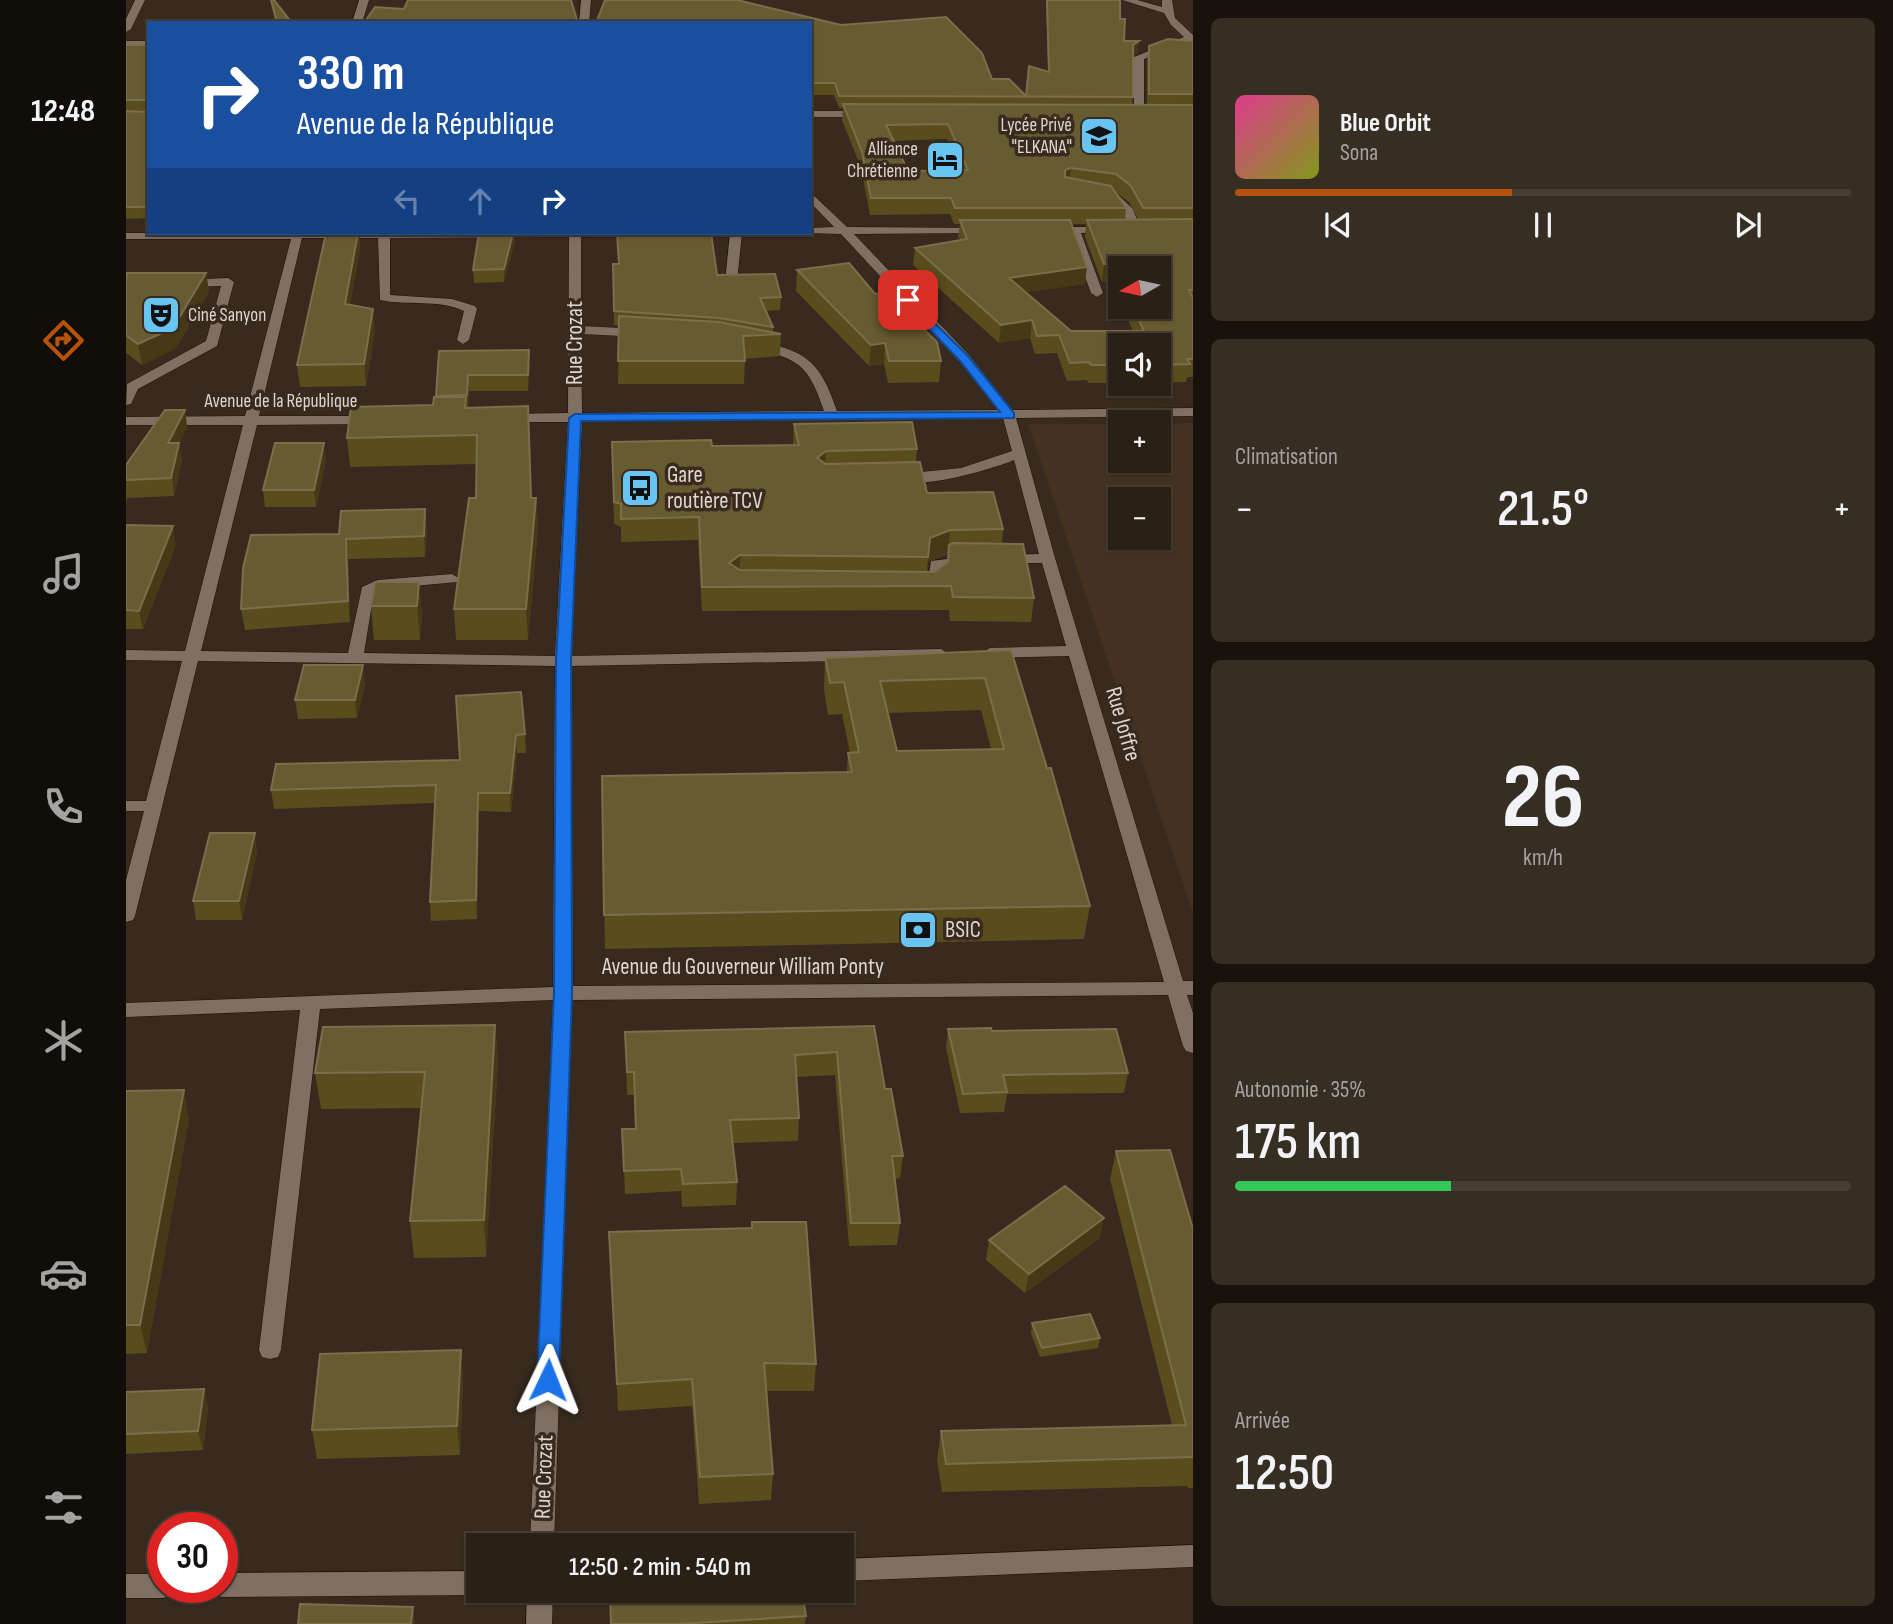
<!DOCTYPE html>
<html lang="fr">
<head>
<meta charset="utf-8">
<style>
	:root { --surface:#2a2016; --page:#362d23; --text:#f1f3f6; --muted:#a5a3a1; --line:#463e35; --accent:#b45309 }
	body { margin:0; font-family:"Sofia Sans Condensed",sans-serif; background:var(--page); color:var(--text); height:100vh; display:flex; flex-direction:column; font-size:26px; white-space:nowrap }
	* { box-sizing:border-box; margin:0 }
	p { font-size:23px; color:var(--muted) }
	.icon { flex:none; width:38px; height:38px; fill:none; stroke:currentColor; stroke-width:2; stroke-linecap:round; stroke-linejoin:round }
	.map { position:relative; flex:1; overflow:hidden }
	.details { display:flex; flex-direction:column; gap:18px; padding:18px; background:#17120c; width:700px }
	.details>* { flex:none }
	.hud { position:absolute; left:21px; top:21px; width:665px; height:214px; border-radius:0px; box-shadow:0 2px 5px #0004,0 0 0 2px var(--line); background:#1a4fa0; color:#fff; overflow:hidden }
	.needle { width:46px; rotate:261deg }
	.tools { position:absolute; left:982px; top:256px; display:grid; gap:14px }
	.tools a { display:grid; place-items:center; width:63px; height:63px; border-radius:0px; background:var(--surface); box-shadow:0 2px 5px #0004,0 0 0 2px var(--line); font-size:35px }
	.speed { position:absolute; left:21px; top:1512px; display:flex; gap:14px; font-size:35px; font-weight:700; text-align:center }
	.speed>* { display:grid; place-content:center; width:91px; height:91px; border-radius:50%; background:var(--surface); box-shadow:0 2px 5px #0004,0 0 0 2px var(--line); line-height:1 }
	.speed .limit { border:10px solid #d22; background:#fff; color:#111 }
	.pin { position:absolute; display:grid; place-items:center; width:60px; height:60px; color:#fff; margin:-30px; border-radius:14px; box-shadow:0 4px 10px #0006 }
	.me { position:absolute; width:77px; margin:-38px; rotate:2deg; stroke-linejoin:round; filter:drop-shadow(0 0 5px #0008) }
	.turn { display:flex; align-items:center; gap:24px; height:147px; padding:0 35px; font-size:32px }
	.turn .icon { width:91px; height:91px; stroke-width:2.5 }
	.turn b { display:block; font-size:49px; line-height:60px }
	.lanes { display:flex; align-items:center; height:66px; padding:0 35px; background:#0003; justify-content:center; gap:35px; direction:ltr }
	.lanes .off { opacity:.35 }
	.big { font-size:52px; font-weight:600; line-height:1.1 }
	.details .tile { flex:1; display:flex; flex-direction:column; justify-content:center; gap:10px; min-width:0; padding:0 24px; border-radius:10px; background:var(--page) }
	.details .dial { align-items:center; gap:0 }
	.dial b { font-size:91px; line-height:1 }
	.song { display:flex; align-items:center; gap:21px }
	.cover { width:84px; height:84px; border-radius:10px; background:linear-gradient(135deg,hsl(330 70% 55%),hsl(70 70% 35%)) }
	.played { height:7px; border-radius:4px; background:linear-gradient(90deg,var(--accent) 45%,var(--line) 45%) }
	.keys { display:flex; justify-content:space-around; direction:ltr }
	.heat { display:flex; justify-content:space-between; align-items:center; font-size:38px; direction:ltr }
	.charge { height:10px; border-radius:5px; background:linear-gradient(90deg,#34c759 35%,var(--line) 0) }
	.trip { position:absolute; left:340px; top:1533px; width:388px; height:70px; border-radius:0px; background:var(--surface); box-shadow:0 2px 5px #0004,0 0 0 2px var(--line); font-weight:600; line-height:70px; text-align:center }
	main { display:flex; flex:1; min-height:0 }
	.tabs { display:flex; flex-direction:column; width:126px; justify-content:space-around; align-items:center; background:#110d09; color:var(--muted) }
	.tabs .icon { width:49px; height:49px }
	.tabs .active { color:var(--accent) }
	.tabs b { font-size:32px; color:var(--text) }
	.map>svg:first-child { display:block }
	.built { fill:#453121; fill-rule:evenodd }
	.lines { fill:none; stroke-linecap:round; stroke-linejoin:round }
	.minor-casing { stroke:#1f1208; stroke-width:1 }
	.minor { fill:#807063; fill-rule:evenodd }
	.wall { fill:#594d1e; fill-rule:evenodd }
	.shaded-wall { fill:#463916 }
	.building { fill:#675c31; stroke:#7a6f4a; stroke-width:2; fill-rule:evenodd }
	.route { fill:#1a73e8; stroke:#114b97; stroke-width:2 }
	.labels { text-anchor:middle; dominant-baseline:central; stroke-width:7; stroke-linejoin:round; paint-order:stroke }
	.far-poi-label { font-size:19px; fill:#dfd6ce; stroke:#382a1e; text-anchor:end }
	.far-street-label { font-size:19px; fill:#dfd6ce; stroke:#382a1e }
	.street-label { font-size:23px; fill:#dfd6ce; stroke:#382a1e }
	.poi-label { font-size:23px; fill:#dfd6ce; stroke:#382a1e; text-anchor:start }
</style>
</head>
<body>
<main>
<nav class="tabs">
<b>12:48</b>
<svg class="icon active" aria-label="directions" viewBox="0 0 24 24"><path d="M12 3l9 9-9 9-9-9zM9 14v-3h6M13 9l2 2-2 2"/></svg>
<svg class="icon" aria-label="music" viewBox="0 0 24 24"><path d="M9 18V5l10-2v13"/><circle cx="6" cy="18" r="3"/><circle cx="16" cy="16" r="3"/></svg>
<svg class="icon" aria-label="phone" viewBox="0 0 24 24"><path d="M5 4h4l2 5-3 2q2 4 5 5l2-3 5 2v4C11 20 4 13 5 4z"/></svg>
<svg class="icon" aria-label="climate" viewBox="0 0 24 24"><path d="M12 3v18M4 7l16 10M4 17L20 7"/></svg>
<svg class="icon" aria-label="car" viewBox="0 0 24 24"><path d="M5 17H2v-5l4-1 3-4h7l3 4 3 1v5h-3M9 17h6M6 11h13"/><circle cx="7" cy="17" r="2"/><circle cx="17" cy="17" r="2"/></svg>
<svg class="icon" aria-label="filters" viewBox="0 0 24 24"><path d="M4 7h16M4 17h16"/><circle cx="9" cy="7" r="2"/><circle cx="15" cy="17" r="2"/></svg>
</nav>
<div class="map">
<svg width="1067" height="1624" viewBox="0 0 1067 1624">
	<rect width="100%" height="100%" fill="#382a1e"/>
	<path class="built" d="M1067 423V913L902 424H994V460H1032L1033 424ZM994 499H1032V537H994Z"/>
	<g class="lines">
		<defs>
			<path id="minor" d="M9 0H19L5 29 0 32V19Z
				M233 0H243L236 23H226Z
				M455 0H465L463 23H453Z
				M996 0H1011L1036 7V0H1046L1049 18 1067 35V42L1018 59V115L1013 118 1008 115V57L1058 37 1045 25 1038 13Z
				M0 41H23V47H0Z
				M684 111H738L743 114 738 117H684Z
				M980 191H988L1007 209 1015 230 1013 232H1005L996 210 980 195Z
				M684 192 721 227 860 228 862 230 856 233 728 234 843 355 886 410 1067 408V416L890 418 929 558 1057 981H1067V995H1061L1067 1013V1053L1060 1051 1057 1046 1042 995 446 1000 428 1545H404L427 1000 194 1009 155 1350 152 1357 144 1359 136 1357 133 1350 174 1010 0 1017V1003L427 987 429 666 72 661 9 916 7 920 0 922V880L18 811H0V801H20L56 661 0 660V650L59 651 117 425H0V417L119 416 165 239H0V233H518L512 236 455 237V326L516 329 522 333 516 337 455 334 456 413 698 411C682 364 673 359 625 348L624 345 630 341C681 351 694 361 711 411L872 410 833 361 715 234 680 233H684V228L708 227 684 202ZM443 237 442 413 381 414 374 418 381 422H442L429 656 238 653 248 592 255 589 331 582 334 579 326 574 252 580 236 587 222 653 75 651 131 425 245 424 252 420 245 416H133L176 238H252L254 300C281 306 313 299 338 311L331 340 337 344 343 340 351 309 349 306 326 299 264 295V238ZM877 418 886 451 835 468 775 474 768 478C786 493 867 469 888 460L913 554 877 555 870 559 877 563H916L940 646 864 648 856 653 864 658 943 656 1038 982 447 986 445 666 815 659 823 654 815 649 445 656 456 421Z
				M982 227 988 230 986 232 955 233 977 293 971 297 965 293 943 233H926L920 230 926 227Z
				M604 233H616L611 282 605 286 599 282Z
				M102 278 108 282 91 346 12 389 5 404 0 405 1 384 80 341 95 286 58 287 52 283 54 280Z
				M845 556 850 557 852 560 850 563 818 568 815 587 801 593 793 588 802 582 805 561Z
				M1067 1545V1567L716 1581V1559Z
				M352 1571V1591H361L352 1595 96 1597 87 1593 84 1587H96V1573Z
				M0 1574H37V1587H49L46 1594 37 1598H0Z
				M401 1591H427L426 1624H400Z"/>
		</defs>
		<use href="#minor" class="minor-casing"/>
		<use href="#minor" class="minor"/>
	</g>
	<path class="wall" d="M920 0H994V19L998 41 1011 53 1007 56V97L1006 105H1021V61L1023 46 1067 41V377H1061L1060 382 1032 383V345H994V383H962L961 380 941 381 931 353 909 354 904 338 873 343 787 265 789 248 834 240 832 237 834 224H828L824 214 744 215 735 168 716 120 717 108H713L708 95H684V23L866 79 900 96 922 72ZM821 139 834 170 782 171 768 141ZM988 191 1003 202 1012 219H999L1000 208ZM946 224H960L959 237 976 282 979 281 983 291H989L994 303V268L1032 306H996L1007 331H945L900 292 959 284Z
		M0 45H23V218L0 219Z
		M200 233H233L234 249 224 305 249 331 240 386 174 387 171 365Z
		M353 233H388L389 240 378 282 348 283 347 270Z
		M491 233 591 275 655 297 654 310 640 311 647 327V332L655 334 654 356 619 359 618 384H492L493 325H488L487 264H492Z
		M671 270 815 361 813 382 762 383 758 364 743 366 670 291Z
		M80 273 83 292 50 348 16 365 0 353V280Z
		M313 351 404 366 402 391H343L342 408 405 498H410L412 528 402 640H330L328 609 350 498V464L224 467 221 438 307 405 310 397Z
		M59 410 61 427 53 444 56 461 48 496 1 498 0 504V465Z
		M668 424 791 449 790 462 801 493 877 529 876 544 908 598 905 622 824 621 823 610 576 611 572 540 495 542V527L488 524 486 442 586 446 667 445ZM822 554 821 563 808 572H801L802 562Z
		M200 460 190 507H139L137 490Z
		M0 525 50 545 17 629H0Z
		M301 529 299 557 222 559 224 622 119 630 115 609 213 534Z
		M293 582 296 616 294 640H248L245 606Z
		M885 650 964 906 958 939 479 949 476 776 721 772 722 753H724L716 714 702 715 698 690 699 658ZM855 710 865 749 771 751 762 713Z
		M239 684 231 718 172 719 169 700Z
		M330 696 399 734 400 753H391L385 812 353 811 351 919 305 921 304 902 309 803 148 809 145 790 334 760Z
		M131 852 116 920H70L67 901Z
		M369 1025 372 1062 360 1257 288 1258 284 1221 295 1108 195 1109 189 1073Z
		M748 1026 759 1089 777 1156 774 1178 769 1179 774 1223 771 1245 723 1246 709 1075 670 1077 673 1118 672 1141 607 1143 611 1182 610 1205 556 1207 555 1191 499 1194 496 1129H509L508 1095H501L499 1032Z
		M822 1029 866 1031 1002 1073 998 1093 881 1094 878 1112 834 1113 820 1048Z
		M0 1091 63 1118 21 1353 0 1354Z
		M990 1151 1067 1229V1488H1062L1061 1486 816 1492 811 1460 815 1431 1046 1425 984 1179Z
		M483 1232 690 1364 688 1391H641L647 1474 645 1500 573 1504 566 1406 492 1411Z
		M974 1238 899 1293 860 1260 863 1240Z
		M906 1323 974 1338 972 1348 914 1357 905 1333Z
		M335 1350 337 1378 334 1455 191 1459 186 1430Z
		M0 1392 82 1408 77 1450 0 1454Z
		M680 1616 679 1624H485Z"/>
	<path class="shaded-wall" d="M1013 41 1011 53 1005 57 1007 45Z
		M945 168 943 184 937 186 939 170Z
		M232 233H233L234 249 221 325 219 304Z
		M387 233H388L389 240 378 282V269Z
		M978 264H981L979 281 976 282Z
		M961 267 959 284 881 295 883 278Z
		M80 273 83 292 50 348 16 365 12 344Z
		M247 309 249 331 240 386 238 364Z
		M906 320 904 338 873 343 875 325Z
		M759 343 758 364 743 366 745 345Z
		M403 350 404 366 402 391V375Z
		M342 375 343 391 342 412 341 395Z
		M59 410 61 427 53 444 56 461 48 496 42 443Z
		M198 443 200 460 190 507 188 490Z
		M700 451 699 473 691 458Z
		M410 498 412 528 402 640 400 609Z
		M299 509 301 529 299 557 298 536Z
		M47 526 50 545 17 629 13 611Z
		M824 530 822 554 802 562 800 580 804 538Z
		M220 539 222 559 224 622 222 601Z
		M614 555 613 578 603 563Z
		M293 582 296 616 294 640 291 606Z
		M237 665 239 684 231 718 229 700Z
		M390 735 391 753 385 812 384 793Z
		M352 793 353 811 351 919 350 900Z
		M129 833 131 852 116 920 113 901Z
		M369 1025 372 1062 360 1257 358 1220Z
		M58 1090 63 1118 21 1353 14 1325Z
		M978 1218 974 1238 899 1293 903 1274Z
		M335 1350 337 1378 334 1455 331 1426Z
		M78 1389 82 1408 77 1450 72 1431Z
		M287 1607 289 1624H285Z"/>
	<path class="building" d="M145 0H148L166 23H151Z
		M282 0H445L452 23H238L249 7 278 9Z
		M479 0H611L715 25 820 17 856 53 866 79H883L900 96 903 66 923 72 921 0H994V19H999L998 41H1013L1007 45V97L713 96 709 83H684V23H470Z
		M1042 39 1067 41V94H1023V46Z
		M0 45H23V102L21 100H0Z
		M717 104 1067 105V208H1017L1005 186 990 174 945 168 939 170V177L985 186 1000 208H829L825 198H745L736 152ZM822 124 842 170 782 171 760 125Z
		M23 107V207H0V111L21 112Z
		M1067 219V290H1063L1067 298V359H1061L1064 364 1032 365V345H994V365H965L963 362 944 363 933 335 911 336 906 320 875 325 789 248 841 239 834 220H944L961 267 883 278 945 331H1018L1006 306H1032V268H994V280L991 274H985L981 264H978L961 220Z
		M200 233H232L219 304 247 309 238 364 171 365Z
		M353 233H387L378 269 347 270Z
		M491 233H585L591 275 649 274 655 297 634 298 647 327 593 318 488 311 487 264H493Z
		M723 263 749 294 759 292 811 342 815 361H763L759 343 745 345 671 270Z
		M1 273H80L47 328 12 344 0 335V280Z
		M493 316 593 322 655 334 617 336 619 361H492Z
		M403 350 402 375H342L341 395 310 396 313 351Z
		M308 397H340L339 408 402 406 405 498H410L400 609H328L343 498H350L351 435 221 438 225 407 307 405Z
		M39 410H59L42 443H53L45 478 0 480V465Z
		M786 422 791 449 700 451 691 458 700 464 794 462 801 493 867 492 877 529 824 530 804 538 802 557 614 555 603 563 614 570 808 572 822 562 823 545 827 543 897 544 908 598 827 597 825 586 576 587 573 517 495 519V504L488 502 486 442 585 440 586 446 673 445 668 424Z
		M149 443H198L188 490H137Z
		M299 509 298 536 220 539 222 601 115 609 117 568 125 535 213 534 215 511Z
		M0 525 47 526 13 611 0 610Z
		M249 582H293L291 606H245Z
		M885 650 921 768H925L964 906 478 915 476 776 726 772 722 753 733 752 718 682 704 683 699 658ZM859 678 878 749 771 751 754 681Z
		M178 665H237L229 700H169Z
		M395 692 399 734 390 735 384 793H352L350 900 304 902 310 785 145 790 150 764 334 760 330 696Z
		M84 833H129L113 901H67Z
		M369 1025 358 1220 284 1221 299 1072 189 1073 197 1027Z
		M748 1026 759 1089H765L777 1156H766L774 1223H725L711 1052 669 1055 673 1118 604 1120 611 1182 557 1184 555 1169 498 1171 496 1129H510L508 1072H501L499 1032Z
		M865 1028 866 1031 990 1029 1002 1073 877 1075 881 1092 837 1094 822 1029Z
		M58 1090 14 1325H0V1091Z
		M1044 1150 1067 1229V1457L820 1464 815 1431 1060 1425 990 1151Z
		M939 1186 978 1218 903 1274 863 1240Z
		M626 1222H680L690 1364 638 1363 647 1474 574 1477 566 1379 491 1384 483 1232 626 1228Z
		M964 1314 974 1338 916 1348 906 1323Z
		M335 1350 331 1426 186 1430 194 1354Z
		M78 1389 72 1431 0 1434V1392Z
		M505 1591H676L680 1616 553 1624H485L484 1592Z
		M174 1604 287 1607 285 1624H172Z"/>
	<path class="route" d="M782 297 842 356 888 413V418L455 421 445 661 446 993 433 1380 429 1386 422 1389 414 1386 411 1380 428 993 430 661 443 418 449 414 874 412 834 361 778 302 776 300Z"/>
	<defs>
		<symbol id="university-square" viewBox="-11 -11 22 22"><rect x="-9" y="-9" width="18" height="18" rx="4" fill="#68c4f0" stroke="#382a1e"/><path d="M0-5L7-2L0 1L-7-2ZM-4 1L0 2.5L4 1V4Q0 6-4 4Z" fill="#111"/></symbol>
		<symbol id="hotel-square" viewBox="-11 -11 22 22"><rect x="-9" y="-9" width="18" height="18" rx="4" fill="#68c4f0" stroke="#382a1e"/><path d="M-6-4.5h1.5V1H6V5H4.5V3h-9V5H-6ZM-4 0a1.8 1.8 0 1 1 3.6 0ZM.5 0V-2.5h3Q6-2.5 6 0Z" fill="#111"/></symbol>
		<symbol id="theatre-square" viewBox="-11 -11 22 22"><rect x="-9" y="-9" width="18" height="18" rx="4" fill="#68c4f0" stroke="#382a1e"/><path d="M-5-5.5Q0-4 5-5.5V0Q5 5 0 6Q-5 5-5 0ZM-3.3-2.5H-1v1.5H-3.3ZM1-2.5H3.3v1.5H1ZM-2.8 1Q0 5.5 2.8 1Z" fill="#111"/></symbol>
		<symbol id="bus-square" viewBox="-11 -11 22 22"><rect x="-9" y="-9" width="18" height="18" rx="4" fill="#68c4f0" stroke="#382a1e"/><path d="M-5-6H5V4H4V6H2V4H-2V6H-4V4H-5ZM-3.5-4V0h7V-4ZM-3.5 1.2v1.5H-2V1.2ZM2 1.2v1.5H3.5V1.2Z" fill="#111"/></symbol>
		<symbol id="bank-square" viewBox="-11 -11 22 22"><rect x="-9" y="-9" width="18" height="18" rx="4" fill="#68c4f0" stroke="#382a1e"/><path d="M-6-4H6V4H-6ZM0-2.3a2.3 2.3 0 1 0 0 4.6a2.3 2.3 0 1 0 0-4.6Z" fill="#111"/></symbol>
	</defs>
	<g fill-rule="evenodd">
		<use href="#university-square" x="951" y="114" width="44" height="44"/>
		<use href="#hotel-square" x="797" y="138" width="44" height="44"/>
		<use href="#theatre-square" x="13" y="293" width="44" height="44"/>
		<use href="#bus-square" x="492" y="466" width="44" height="44"/>
		<use href="#bank-square" x="770" y="908" width="44" height="44"/>
	</g>
	<g class="labels">
		<g class="far-poi-label">
			<text x="946" y="125">Lycée Privé<tspan x="946" dy="22">"ELKANA"</tspan></text>
			<text x="792" y="149">Alliance<tspan x="792" dy="22">Chrétienne</tspan></text>
			<text x="62" y="315" text-anchor="start">Ciné Sanyon</text>
		</g>
		<g class="far-street-label">
			<text x="155" y="401">Avenue de la République</text>
		</g>
		<g class="street-label">
			<text transform="translate(449 343) rotate(-90)">Rue Crozat</text>
			<text transform="translate(997 724) rotate(74)">Rue Joffre</text>
			<text x="617" y="967">Avenue du Gouverneur William Ponty</text>
			<text transform="translate(418 1477) rotate(-88)">Rue Crozat</text>
		</g>
		<g class="poi-label">
			<text x="541" y="475">Gare<tspan x="541" dy="26">routière TCV</tspan></text>
			<text x="819" y="930">BSIC</text>
		</g>
	</g>
</svg>
<div class="tools">
<a><svg class="needle" viewBox="-14 -14 28 28"><path d="M0-13l5 13h-10z" fill="#e53935"/><path d="M0 13l5-13h-10z" fill="#a5a3a1"/></svg></a>
<a><svg class="icon" aria-label="sound" viewBox="0 0 24 24"><path d="M4 9h4l5-4v14l-5-4H4zM17 9q2 3 0 6"/></svg></a>
<a>+</a>
<a>−</a>
</div>
<div class="speed"><div class="limit">30</div></div>
<div class="pin" style="left:782px;top:300px;background:#d93025"><svg class="icon" aria-label="arrive" viewBox="0 0 24 24"><path d="M6 21V4h12l-3 4 3 4H6"/></svg></div>
<svg class="me" style="left:422px;top:1380px" viewBox="-20 -20 40 40"><path d="M0-17L14 15 0 8-14 15z" fill="#1a73e8" stroke="#fff" stroke-width="4"/></svg>
<div class="trip">12:50 · 2 min · 540 m</div>
<div class="hud">
<div class="turn"><svg class="icon" aria-label="right" viewBox="0 0 24 24"><path d="M7 20v-9h11M14 6l5 5-5 5"/></svg><div><b>330 m</b>Avenue de la République</div></div>
<div class="lanes"><svg class="icon off" aria-label="left" viewBox="0 0 24 24"><path d="M17 20v-9H6M10 6l-5 5 5 5"/></svg><svg class="icon off" aria-label="ahead" viewBox="0 0 24 24"><path d="M12 20V5M6 11l6-6 6 6"/></svg><svg class="icon" aria-label="right" viewBox="0 0 24 24"><path d="M7 20v-9h11M14 6l5 5-5 5"/></svg></div>
</div>
</div>
<section class="details">
<div class="tile">
<div class="song"><i class="cover"></i><div><b>Blue Orbit</b><p>Sona</p></div></div>
<div class="played"></div>
<div class="keys"><svg class="icon" aria-label="previous" viewBox="0 0 24 24"><path d="M18 5L8 12l10 7zM5 5v14"/></svg><svg class="icon" aria-label="pause" viewBox="0 0 24 24"><path d="M8 5v14M16 5v14"/></svg><svg class="icon" aria-label="next" viewBox="0 0 24 24"><path d="M6 5l10 7-10 7zM19 5v14"/></svg></div>
</div>
<div class="tile"><p>Climatisation</p>
<div class="heat"><a>−</a><b class="big">21.5°</b><a>+</a></div>
</div>
<div class="tile dial"><b>26</b><p>km/h</p></div>
<div class="tile"><p>Autonomie · 35%</p><b class="big">175 km</b><div class="charge"></div></div>
<div class="tile"><p>Arrivée</p><b class="big">12:50</b></div>
</section>
</main>
</body>
</html>
